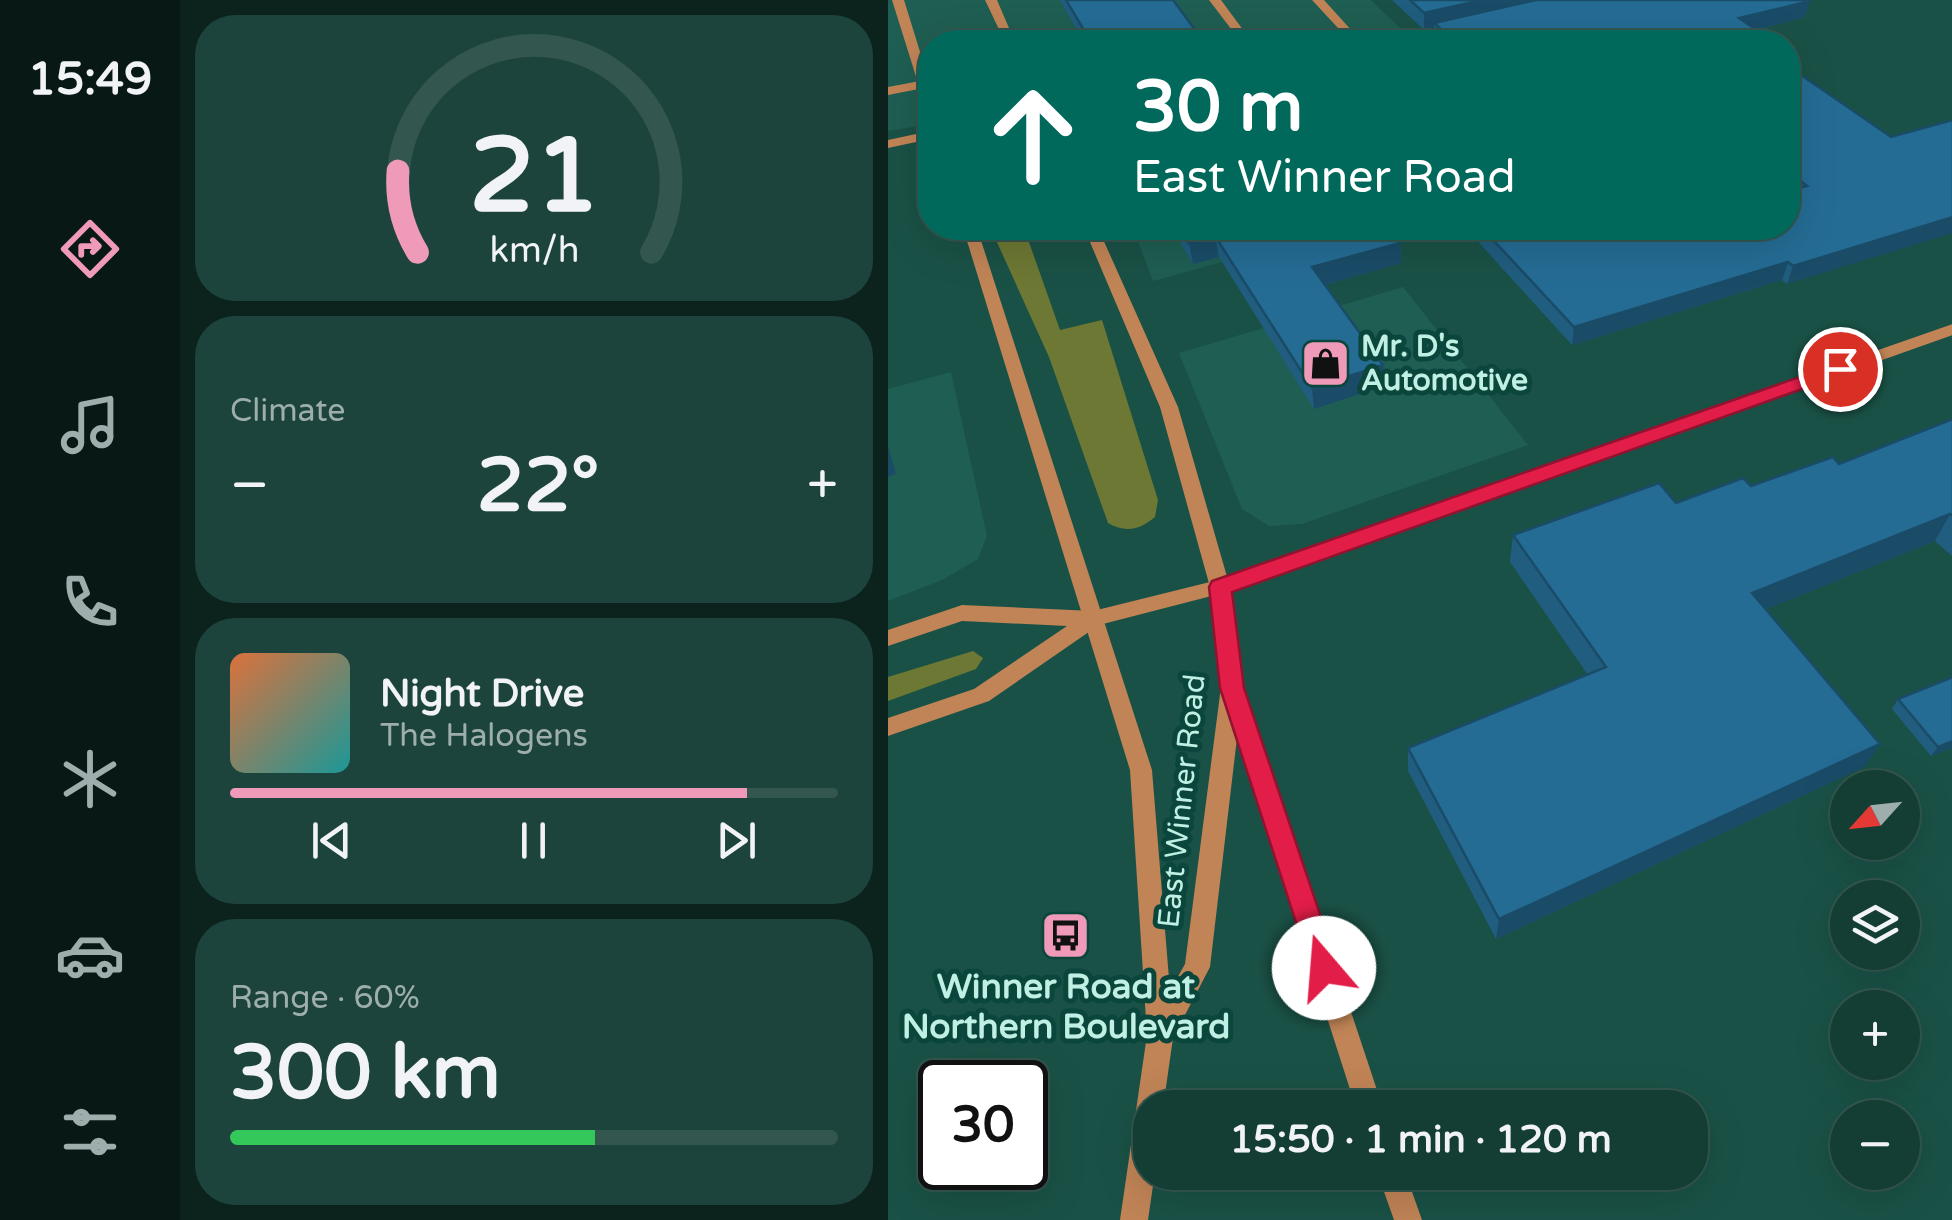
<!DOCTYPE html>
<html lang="en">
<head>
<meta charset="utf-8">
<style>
	:root { --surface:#143d34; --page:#1d443c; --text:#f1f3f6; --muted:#9daeac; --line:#33564f; --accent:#ef9ab8 }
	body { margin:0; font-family:"Varela Round",sans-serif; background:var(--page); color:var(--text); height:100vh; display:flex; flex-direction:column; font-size:38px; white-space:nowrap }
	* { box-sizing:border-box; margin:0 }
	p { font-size:32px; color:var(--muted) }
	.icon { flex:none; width:55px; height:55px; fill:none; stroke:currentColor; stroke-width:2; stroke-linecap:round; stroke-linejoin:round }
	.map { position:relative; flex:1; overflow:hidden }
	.side { display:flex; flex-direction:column; gap:15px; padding:15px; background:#0b221d; width:708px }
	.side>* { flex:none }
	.hud { position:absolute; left:30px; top:30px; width:882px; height:210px; border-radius:40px; box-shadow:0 10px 40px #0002,0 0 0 2px var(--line); background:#00695c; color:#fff; overflow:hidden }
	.needle { width:65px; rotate:243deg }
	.fabs { position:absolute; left:942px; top:770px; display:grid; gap:20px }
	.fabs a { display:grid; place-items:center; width:90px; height:90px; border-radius:50%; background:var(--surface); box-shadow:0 10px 40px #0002,0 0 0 2px var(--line); font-size:50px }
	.speed { position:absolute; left:30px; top:1060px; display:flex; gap:20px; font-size:50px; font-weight:700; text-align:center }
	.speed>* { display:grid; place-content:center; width:130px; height:130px; border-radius:50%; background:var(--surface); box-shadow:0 10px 40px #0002,0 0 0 2px var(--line); line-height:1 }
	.speed .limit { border:5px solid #111; border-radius:15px; background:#fff; color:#111 }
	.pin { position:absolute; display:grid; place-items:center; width:85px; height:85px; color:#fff; margin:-42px; border:5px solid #fff; border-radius:50%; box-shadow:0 2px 10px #0007 }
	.me { position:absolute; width:110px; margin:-55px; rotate:342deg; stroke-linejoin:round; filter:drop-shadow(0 0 8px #0008) }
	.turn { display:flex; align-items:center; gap:35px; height:210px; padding:0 50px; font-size:45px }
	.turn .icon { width:130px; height:130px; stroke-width:2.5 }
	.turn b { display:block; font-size:70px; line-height:85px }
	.big { font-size:75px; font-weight:800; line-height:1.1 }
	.side .widget { flex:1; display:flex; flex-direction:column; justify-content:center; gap:15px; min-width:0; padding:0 35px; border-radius:40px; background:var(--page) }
	.side .dial { align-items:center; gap:0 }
	.dial svg { height:260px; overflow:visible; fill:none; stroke:var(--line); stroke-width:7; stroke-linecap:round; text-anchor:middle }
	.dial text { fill:var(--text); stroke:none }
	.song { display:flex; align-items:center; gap:30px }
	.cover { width:120px; height:120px; border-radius:15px; background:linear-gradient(135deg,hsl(20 70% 55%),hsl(180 70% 35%)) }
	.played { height:10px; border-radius:5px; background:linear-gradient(90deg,var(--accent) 85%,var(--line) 85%) }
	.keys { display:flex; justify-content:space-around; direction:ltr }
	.heat { display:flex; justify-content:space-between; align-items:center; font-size:55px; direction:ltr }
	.charge { height:15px; border-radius:8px; background:linear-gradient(90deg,#34c759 60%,var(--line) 0) }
	.trip { position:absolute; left:245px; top:1090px; width:575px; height:100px; border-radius:40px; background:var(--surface); box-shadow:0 10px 40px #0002,0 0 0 2px var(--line); font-weight:800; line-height:100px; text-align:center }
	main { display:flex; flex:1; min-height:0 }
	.tab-bar { display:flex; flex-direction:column; width:180px; justify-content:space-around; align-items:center; background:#081815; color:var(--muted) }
	.tab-bar .icon { width:70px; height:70px }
	.tab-bar .on { color:var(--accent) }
	.tab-bar b { font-size:45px; color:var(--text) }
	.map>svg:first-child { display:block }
	.built { fill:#1f5e52 }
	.green { fill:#6d7834 }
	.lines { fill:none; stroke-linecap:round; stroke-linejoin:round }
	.service { fill:#c08456; fill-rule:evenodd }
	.minor { fill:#c08456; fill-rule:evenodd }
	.tertiary { fill:#c08456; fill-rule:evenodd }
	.wall { fill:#205d7f }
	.shaded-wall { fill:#1a4c68 }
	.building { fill:#256c94; stroke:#1a4c68; stroke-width:2.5 }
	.route { fill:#e11d48; stroke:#92132f; stroke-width:2.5 }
	.labels { text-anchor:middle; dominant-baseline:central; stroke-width:10; stroke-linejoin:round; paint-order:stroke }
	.poi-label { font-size:30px; font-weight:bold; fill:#c0efe3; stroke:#0b463c; text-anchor:start }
	.street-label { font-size:30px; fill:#c0efe3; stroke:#0b463c }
	.near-poi-label { font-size:35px; font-weight:bold; fill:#c0efe3; stroke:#0b463c }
</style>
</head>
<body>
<main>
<nav class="tab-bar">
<b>15:49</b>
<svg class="icon on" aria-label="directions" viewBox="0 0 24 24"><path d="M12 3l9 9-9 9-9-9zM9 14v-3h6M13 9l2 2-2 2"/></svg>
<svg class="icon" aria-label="music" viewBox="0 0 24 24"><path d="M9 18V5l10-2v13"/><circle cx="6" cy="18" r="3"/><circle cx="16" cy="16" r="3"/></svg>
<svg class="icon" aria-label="phone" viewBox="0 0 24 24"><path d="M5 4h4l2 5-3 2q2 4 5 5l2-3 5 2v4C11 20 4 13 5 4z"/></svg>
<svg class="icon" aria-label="climate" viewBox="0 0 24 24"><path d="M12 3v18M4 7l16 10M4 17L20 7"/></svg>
<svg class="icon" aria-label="car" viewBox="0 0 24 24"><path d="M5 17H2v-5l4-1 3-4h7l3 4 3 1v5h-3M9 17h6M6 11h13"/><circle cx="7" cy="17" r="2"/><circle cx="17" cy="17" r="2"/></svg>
<svg class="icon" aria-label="filters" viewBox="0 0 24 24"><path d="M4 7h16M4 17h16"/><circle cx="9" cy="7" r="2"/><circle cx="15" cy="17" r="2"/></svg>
</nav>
<section class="side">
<div class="widget dial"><svg viewBox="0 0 100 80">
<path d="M14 69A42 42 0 1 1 86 69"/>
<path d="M14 69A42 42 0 0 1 8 44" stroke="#ef9ab8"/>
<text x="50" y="56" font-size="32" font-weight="700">21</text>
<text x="50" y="72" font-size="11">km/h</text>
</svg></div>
<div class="widget"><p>Climate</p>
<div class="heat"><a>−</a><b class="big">22°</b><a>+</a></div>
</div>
<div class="widget">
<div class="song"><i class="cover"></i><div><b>Night Drive</b><p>The Halogens</p></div></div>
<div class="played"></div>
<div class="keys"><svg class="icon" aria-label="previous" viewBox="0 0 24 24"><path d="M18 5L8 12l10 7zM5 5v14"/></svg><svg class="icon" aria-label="pause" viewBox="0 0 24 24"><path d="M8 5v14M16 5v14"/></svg><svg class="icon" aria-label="next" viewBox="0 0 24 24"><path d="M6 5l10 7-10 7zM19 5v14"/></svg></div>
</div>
<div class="widget"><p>Range · 60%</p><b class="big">300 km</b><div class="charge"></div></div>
</section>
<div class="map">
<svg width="1065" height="1220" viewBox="0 0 1065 1220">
	<rect width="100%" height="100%" fill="#1a5146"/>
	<path class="built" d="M0 0H483L515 31 483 38 485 42H42V124L0 131Z
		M245 228H460L265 281Z
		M515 287 640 445 414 524 381 526 354 509 291 353Z
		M63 372 99 536 90 559 54 580 0 601V389Z"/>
	<path class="green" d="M136 228 172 330 214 320 270 500 267 517C251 530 238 533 220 523L161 357 103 229Z
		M85 651 95 658 88 669 0 701V677Z"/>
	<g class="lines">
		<path class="service" d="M321 0H333L364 42H353Z
			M424 0H436L474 42H463Z
			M37 80 41 81V87L0 95V87Z"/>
		<path class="minor" d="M570 25 574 26V30L518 42H498Z
			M42 131V139L0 148V140Z
			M1065 324V335L339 592 211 625 101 701 0 736V718L86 689 179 626 74 621 0 646V630L74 605 205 611 330 580Z
			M344 678 351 681 355 687 495 1108H468L333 687 337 681Z
			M489 1172H517L534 1220H506Z"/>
		<path class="tertiary" d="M4 0H16L42 84V106L36 102Z
			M97 0H109L127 42H117Z
			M75 228H89L264 770 282 991 297 964 333 687 322 587 272 407 196 228H210L290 407 342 587 355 687 322 967 285 1038 275 1108H262V1172H267L260 1220H232L259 1035 242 770Z"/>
	</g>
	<path class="wall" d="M172 0H285L316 42H196Z
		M504 0H922L917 17 868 30V42H550L546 39V27L536 30Z
		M900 66 1003 137 899 284 894 280 684 345 584 235V228H900Z
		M283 228H500L512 243 513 263 437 285 495 365 496 386 426 409 331 257 305 264Z
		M1065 419V557L1047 541 878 609 992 744 976 767 608 939 520 771V748L700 675 622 562 625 535 863 486 951 464Z
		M1010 699 1065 747 1043 756 1004 709Z"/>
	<path class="shaded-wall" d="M594 0H664L546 23V27L536 30V13Z
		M922 1 917 17 847 35 851 18Z
		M870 31 868 42H853L855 35Z
		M1065 217V233L899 284 905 266Z
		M327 236 331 257 305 264 301 243Z
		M512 243 513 263 426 288 424 267Z
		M900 262 894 280 684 345 686 327Z
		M495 365 496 386 426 409 424 388Z
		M0 446 8 474 0 477Z
		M1062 514 1047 541 854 619 864 593Z
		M1065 741V747L1043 756 1050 747Z
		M992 744 976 767 608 939 611 919Z"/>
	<path class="building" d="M178 0H285L316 42H203Z
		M522 0H594L536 13Z
		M648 0H922V1L851 18 870 31 855 35 866 42H568L546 23Z
		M900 66 1003 137 1065 120V217L905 266 900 262 686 327 594 228H900V191L919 186 900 171Z
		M291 228H500L512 243 424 267 495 365 424 388 327 236 301 243Z
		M1065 419V516L1062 514 864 593 992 744 611 919 520 748 718 667 625 535 771 483 788 503 855 478 863 486 945 457 951 464Z
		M1065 677V741L1050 747 1010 699Z"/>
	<path class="route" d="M952 363 959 365V373L344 592 356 688 450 968 446 978 436 982 426 978 332 688 321 587 324 581Z"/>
	<defs>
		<symbol id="shop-square" viewBox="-11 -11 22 22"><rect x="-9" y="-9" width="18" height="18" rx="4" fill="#ef9ab8" stroke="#0b463c"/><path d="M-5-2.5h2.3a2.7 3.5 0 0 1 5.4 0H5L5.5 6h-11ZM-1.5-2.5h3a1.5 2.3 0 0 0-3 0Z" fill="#111"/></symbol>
		<symbol id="bus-square" viewBox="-11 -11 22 22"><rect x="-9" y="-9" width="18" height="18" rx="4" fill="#ef9ab8" stroke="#0b463c"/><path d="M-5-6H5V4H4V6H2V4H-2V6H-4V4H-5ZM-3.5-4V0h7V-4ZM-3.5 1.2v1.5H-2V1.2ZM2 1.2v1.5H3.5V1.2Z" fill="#111"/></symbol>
	</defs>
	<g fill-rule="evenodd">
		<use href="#shop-square" x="410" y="336" width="55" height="55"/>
		<use href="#bus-square" x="150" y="908" width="55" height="55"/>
	</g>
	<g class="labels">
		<g class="poi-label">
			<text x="473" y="346">Mr. D's<tspan x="473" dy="34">Automotive</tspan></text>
		</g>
		<g class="street-label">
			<text transform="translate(294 801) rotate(-84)">East Winner Road</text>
		</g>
		<g class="near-poi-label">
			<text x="178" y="987">Winner Road at<tspan x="178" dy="40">Northern Boulevard</tspan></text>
		</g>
	</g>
</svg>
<div class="fabs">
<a><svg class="needle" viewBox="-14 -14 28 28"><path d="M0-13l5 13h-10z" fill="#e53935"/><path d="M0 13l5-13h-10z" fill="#9daeac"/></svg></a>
<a><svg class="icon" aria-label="layers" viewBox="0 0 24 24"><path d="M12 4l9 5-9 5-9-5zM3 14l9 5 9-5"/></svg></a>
<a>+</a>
<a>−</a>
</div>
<div class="speed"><div class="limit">30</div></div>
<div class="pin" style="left:952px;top:369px;background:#d93025"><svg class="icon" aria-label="arrive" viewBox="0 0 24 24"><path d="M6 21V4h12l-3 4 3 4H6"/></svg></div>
<svg class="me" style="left:436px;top:968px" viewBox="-20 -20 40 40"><circle r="19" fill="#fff"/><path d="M0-13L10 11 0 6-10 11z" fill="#e11d48"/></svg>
<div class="trip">15:50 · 1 min · 120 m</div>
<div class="hud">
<div class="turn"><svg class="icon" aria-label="ahead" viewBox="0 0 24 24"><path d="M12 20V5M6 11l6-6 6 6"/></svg><div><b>30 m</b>East Winner Road</div></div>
</div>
</div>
</main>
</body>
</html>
